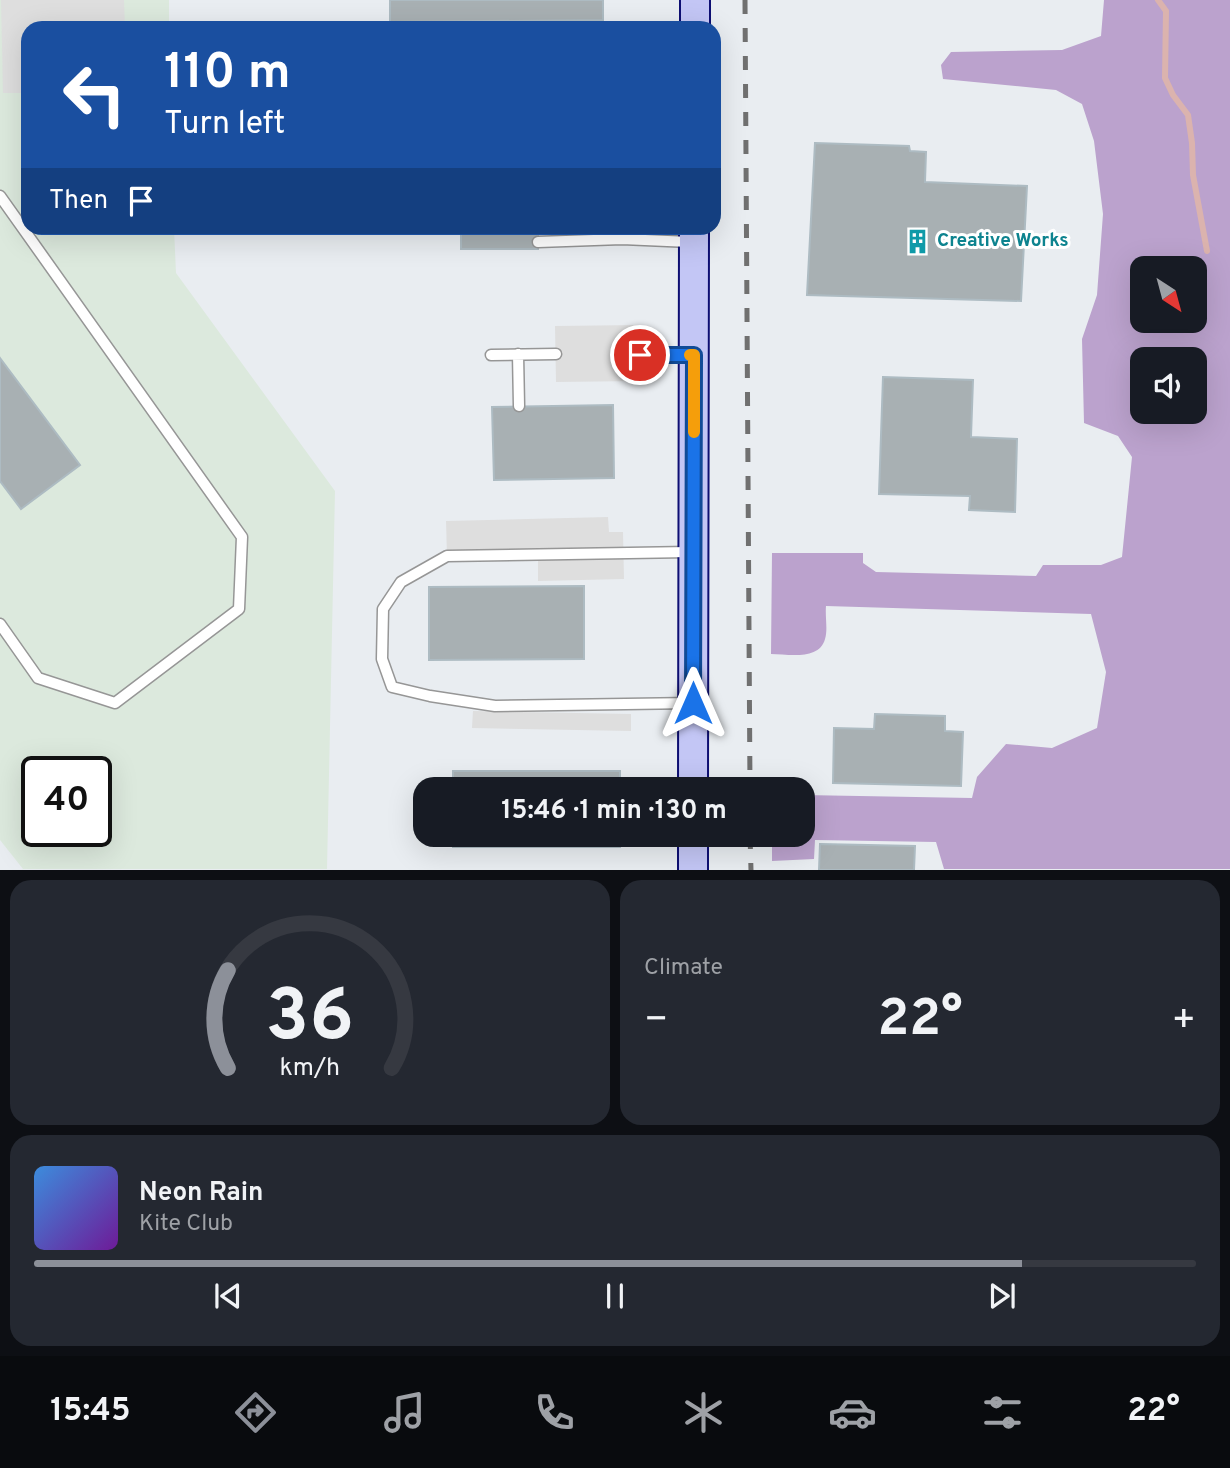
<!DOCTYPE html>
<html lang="en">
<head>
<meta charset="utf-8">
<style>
	:root { --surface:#171b24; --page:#242831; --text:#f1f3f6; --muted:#9ea1a6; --line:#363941; --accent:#8c9099 }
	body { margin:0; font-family:Overpass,sans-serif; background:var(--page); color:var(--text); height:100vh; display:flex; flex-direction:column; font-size:26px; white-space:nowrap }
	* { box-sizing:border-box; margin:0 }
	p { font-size:23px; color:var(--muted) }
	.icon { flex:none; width:38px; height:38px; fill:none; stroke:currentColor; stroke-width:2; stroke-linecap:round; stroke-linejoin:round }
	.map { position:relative; height:870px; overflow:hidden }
	.drawer { display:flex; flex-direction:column; gap:10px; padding:10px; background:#0d0f14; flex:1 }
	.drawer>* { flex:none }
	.banner { position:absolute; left:21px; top:21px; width:700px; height:214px; border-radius:21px; box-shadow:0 7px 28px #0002; background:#1a4fa0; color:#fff; overflow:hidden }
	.needle { width:46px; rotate:144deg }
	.fabs { position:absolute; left:1130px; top:256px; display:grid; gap:14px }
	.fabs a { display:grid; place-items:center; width:77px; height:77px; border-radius:14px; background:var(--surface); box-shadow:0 7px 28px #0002; font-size:35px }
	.speed { position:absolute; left:21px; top:756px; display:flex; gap:14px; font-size:35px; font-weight:700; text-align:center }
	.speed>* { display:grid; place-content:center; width:91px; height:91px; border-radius:50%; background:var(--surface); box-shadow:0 7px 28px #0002; line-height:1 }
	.speed .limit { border:4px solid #111; border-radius:10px; background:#fff; color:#111 }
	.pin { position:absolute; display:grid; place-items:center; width:60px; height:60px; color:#fff; margin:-30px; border:4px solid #fff; border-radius:50%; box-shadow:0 2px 7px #0007 }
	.me { position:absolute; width:77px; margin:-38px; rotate:0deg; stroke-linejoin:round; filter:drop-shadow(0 0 5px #0008) }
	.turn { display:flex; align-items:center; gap:24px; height:147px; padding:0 28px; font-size:32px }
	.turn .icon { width:91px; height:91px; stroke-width:2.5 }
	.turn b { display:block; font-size:49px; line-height:60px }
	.then { display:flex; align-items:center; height:66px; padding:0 28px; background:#0003; gap:14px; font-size:26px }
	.big { font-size:52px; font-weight:700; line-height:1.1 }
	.drawer .card { flex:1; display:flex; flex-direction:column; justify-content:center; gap:10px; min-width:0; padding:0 24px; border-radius:21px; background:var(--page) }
	.drawer .dial { align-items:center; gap:0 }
	.dial svg { height:182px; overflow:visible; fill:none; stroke:var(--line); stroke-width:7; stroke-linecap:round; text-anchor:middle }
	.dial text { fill:var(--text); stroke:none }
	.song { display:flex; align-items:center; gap:21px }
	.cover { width:84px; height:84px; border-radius:10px; background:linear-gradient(135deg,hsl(210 70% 55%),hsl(280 70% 35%)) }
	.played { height:7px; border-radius:4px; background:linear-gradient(90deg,var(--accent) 85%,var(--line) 85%) }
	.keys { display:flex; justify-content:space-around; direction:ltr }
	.heat { display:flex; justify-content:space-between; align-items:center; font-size:38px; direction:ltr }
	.drawer .tiles { flex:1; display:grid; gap:10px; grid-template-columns:1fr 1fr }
	.card:last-child { grid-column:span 2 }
	.trip { position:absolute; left:413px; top:777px; width:402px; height:70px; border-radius:21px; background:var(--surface); box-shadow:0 7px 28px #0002; font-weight:700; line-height:70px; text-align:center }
	.tabs { display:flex; height:112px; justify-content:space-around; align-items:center; background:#090b0e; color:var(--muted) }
	.tabs .icon { width:49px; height:49px }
	.tabs .on { color:var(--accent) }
	.tabs b { font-size:32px; color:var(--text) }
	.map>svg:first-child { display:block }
	.industrial { fill:#dce9dd; fill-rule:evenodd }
	.forest { fill:#bba2cd; fill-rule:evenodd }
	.parking { fill:#dedede }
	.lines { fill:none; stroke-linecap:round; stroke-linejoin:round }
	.stream { stroke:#dbb3ae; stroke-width:6 }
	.building { fill:#a8b0b3; stroke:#adbbc2; stroke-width:2 }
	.lane-casing { stroke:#969696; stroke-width:13 }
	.secondary-casing { stroke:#0e0f73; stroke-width:32 }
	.lane { stroke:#fff; stroke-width:10 }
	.secondary { stroke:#c3c6f5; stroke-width:28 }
	.rail { stroke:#707070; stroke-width:5; stroke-dasharray:14 14; stroke-linecap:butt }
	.route-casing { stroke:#114b97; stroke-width:18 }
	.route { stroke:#1a73e8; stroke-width:12 }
	.slow { stroke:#f59e0b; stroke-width:12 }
	.labels { text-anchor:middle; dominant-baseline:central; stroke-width:6; stroke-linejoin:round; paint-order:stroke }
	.culture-label { font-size:19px; font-weight:bold; fill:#0d838f; stroke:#fff; text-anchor:start }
</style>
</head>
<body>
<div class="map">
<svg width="1230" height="870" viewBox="0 0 1230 870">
	<rect width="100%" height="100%" fill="#e9edf1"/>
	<path class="industrial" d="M0 0H169V28H28V228H174L176 273 335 491 327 869H23L0 840ZM37 772H96V831H37Z"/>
	<path class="forest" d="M1104 0H1230V869H944L936 842 815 840 814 859 772 861V835H803V795L972 798 977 777 1006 744 1052 748 1097 728 1106 672 1091 614 826 606C825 616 828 630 825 639 819 661 788 654 771 654L772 553H863V563L876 572 1036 576 1043 565H1101L1122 557 1132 457 1118 436 1084 423 1082 339 1097 295 1103 214 1094 141 1082 104 1056 90 943 79 941 65 951 52 1062 50 1101 36ZM1143 268H1195V320H1143ZM1143 359H1195V411H1143Z"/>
	<path class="parking" d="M1 0H124L125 28H28V93H3Z
		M639 325 640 381 556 382 555 326Z
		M608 517 609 532H623L624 579 538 581V555L447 556 446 521Z
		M473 711 631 714V731L472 728Z"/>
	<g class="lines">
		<path class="stream" d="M1158 0 1166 11 1165 78 1173 95 1188 115 1192 143 1193 175 1207 251"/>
	</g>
	<path class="building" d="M390 0H603V20L390 22Z
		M815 143 909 146 910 151 926 152 925 182 1027 186 1021 301 807 295Z
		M461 228H538V249H461Z
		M0 358 80 465 21 509 0 481Z
		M883 377 973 380 971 437 1017 439 1015 512 969 510 970 496 879 494Z
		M613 405 614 478 494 480 492 407Z
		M584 586V659L429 660V587Z
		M875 714 945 716V731L963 732 961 786 833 783 834 728 874 729Z
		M453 771H620V789H453Z
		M453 835H620V847H453Z
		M820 844 915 846 914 870H819Z"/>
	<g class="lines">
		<defs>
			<path id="lane" d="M0 196 242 537 239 609 115 703 38 678 0 624
				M614 228 622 239 690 242
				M538 242 622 239
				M518 354 519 406
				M491 355 556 354
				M640 355H693
				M689 552 447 556 401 582 383 609 382 659 392 687 430 696 495 706 693 703"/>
			<path id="secondary" d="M695 28V0
				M693 789 694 228
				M693 870V835"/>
		</defs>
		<use href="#lane" class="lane-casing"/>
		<use href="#secondary" class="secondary-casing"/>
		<use href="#lane" class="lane"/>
		<use href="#secondary" class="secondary"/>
		<path class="rail" d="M745 0 750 789
			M750 835 751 870"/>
	</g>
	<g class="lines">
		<defs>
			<path id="route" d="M640 355H694L693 703"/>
		</defs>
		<use href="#route" class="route-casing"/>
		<use href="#route" class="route"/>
		<path class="slow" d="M690 355H694V432"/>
	</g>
	<defs>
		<symbol id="building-bare" viewBox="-9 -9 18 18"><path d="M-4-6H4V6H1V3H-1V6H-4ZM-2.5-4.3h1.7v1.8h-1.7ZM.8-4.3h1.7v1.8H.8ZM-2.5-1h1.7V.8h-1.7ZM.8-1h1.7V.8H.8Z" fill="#0f9aa8" stroke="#fff" stroke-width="2.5" paint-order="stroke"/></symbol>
	</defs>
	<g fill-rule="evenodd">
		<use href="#building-bare" x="900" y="224" width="35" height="35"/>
	</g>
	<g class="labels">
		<g class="culture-label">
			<text x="937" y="241">Creative Works</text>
		</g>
	</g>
</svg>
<div class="fabs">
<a><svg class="needle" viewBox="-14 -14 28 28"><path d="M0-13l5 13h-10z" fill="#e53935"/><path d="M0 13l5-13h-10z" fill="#9ea1a6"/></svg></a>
<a><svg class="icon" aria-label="sound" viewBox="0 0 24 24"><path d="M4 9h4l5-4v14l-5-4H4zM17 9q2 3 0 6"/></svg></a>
</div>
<div class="speed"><div class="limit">40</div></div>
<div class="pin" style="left:640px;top:355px;background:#d93025"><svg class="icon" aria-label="arrive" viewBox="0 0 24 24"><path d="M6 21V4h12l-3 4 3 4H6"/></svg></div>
<svg class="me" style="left:693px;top:703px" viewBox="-20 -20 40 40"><path d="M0-17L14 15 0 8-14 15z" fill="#1a73e8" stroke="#fff" stroke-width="4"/></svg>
<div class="trip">15:46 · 1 min · 130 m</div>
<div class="banner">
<div class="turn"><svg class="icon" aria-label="left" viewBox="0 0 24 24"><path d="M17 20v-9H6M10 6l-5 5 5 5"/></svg><div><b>110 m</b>Turn left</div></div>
<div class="then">Then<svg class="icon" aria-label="arrive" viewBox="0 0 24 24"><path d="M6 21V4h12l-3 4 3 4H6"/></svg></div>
</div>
</div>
<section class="drawer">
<div class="tiles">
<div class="card dial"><svg viewBox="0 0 100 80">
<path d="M14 69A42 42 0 1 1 86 69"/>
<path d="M14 69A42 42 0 0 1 14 26" stroke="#8c9099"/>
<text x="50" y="56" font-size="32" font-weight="700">36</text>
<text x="50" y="72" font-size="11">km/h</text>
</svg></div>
<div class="card"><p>Climate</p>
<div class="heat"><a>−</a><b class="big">22°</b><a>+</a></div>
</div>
<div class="card">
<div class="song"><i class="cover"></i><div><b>Neon Rain</b><p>Kite Club</p></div></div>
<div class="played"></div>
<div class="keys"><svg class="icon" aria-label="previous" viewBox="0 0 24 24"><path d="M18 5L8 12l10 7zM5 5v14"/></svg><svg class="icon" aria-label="pause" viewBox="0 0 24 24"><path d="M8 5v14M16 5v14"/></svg><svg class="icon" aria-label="next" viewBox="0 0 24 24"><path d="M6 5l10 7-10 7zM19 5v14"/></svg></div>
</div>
</div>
</section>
<nav class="tabs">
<b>15:45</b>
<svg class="icon on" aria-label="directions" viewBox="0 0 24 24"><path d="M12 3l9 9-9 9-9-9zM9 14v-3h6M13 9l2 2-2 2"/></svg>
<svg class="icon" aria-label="music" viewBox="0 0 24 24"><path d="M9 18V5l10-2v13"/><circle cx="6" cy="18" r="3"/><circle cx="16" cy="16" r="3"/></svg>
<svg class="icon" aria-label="phone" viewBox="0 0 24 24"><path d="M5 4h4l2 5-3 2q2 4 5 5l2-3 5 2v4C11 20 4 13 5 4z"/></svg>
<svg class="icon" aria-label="climate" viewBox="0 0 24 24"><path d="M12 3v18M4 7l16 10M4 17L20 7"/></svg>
<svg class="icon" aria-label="car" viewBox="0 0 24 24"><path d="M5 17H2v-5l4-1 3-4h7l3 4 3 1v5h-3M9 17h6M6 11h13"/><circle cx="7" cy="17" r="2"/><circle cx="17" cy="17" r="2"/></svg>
<svg class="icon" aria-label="filters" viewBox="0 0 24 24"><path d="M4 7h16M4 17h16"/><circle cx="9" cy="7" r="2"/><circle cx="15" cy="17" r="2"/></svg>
<b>22°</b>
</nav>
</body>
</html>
